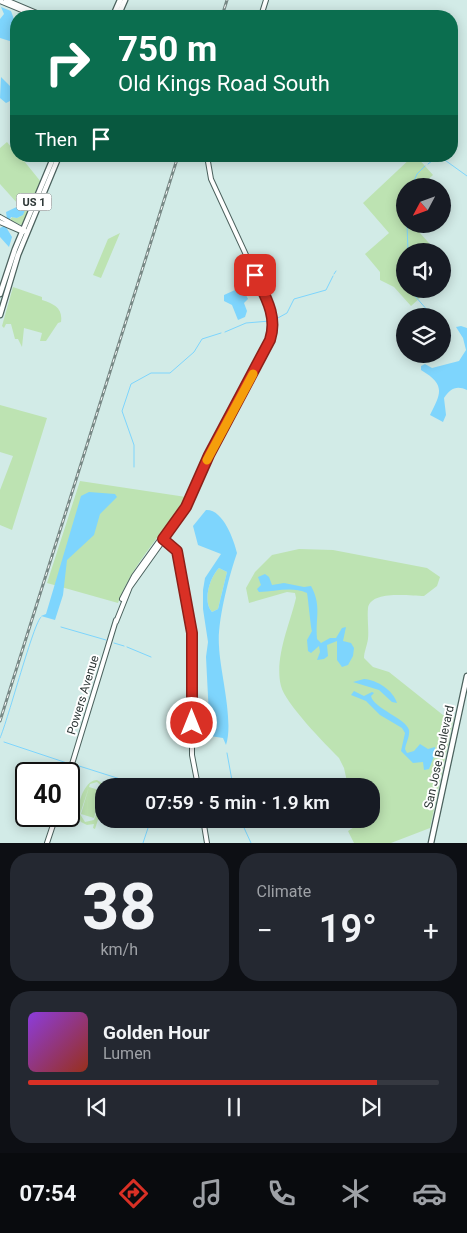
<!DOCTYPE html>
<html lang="en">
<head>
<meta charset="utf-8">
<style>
	:root { --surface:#171b24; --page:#242831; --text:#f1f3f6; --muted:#9ea1a6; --line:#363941; --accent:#d93025 }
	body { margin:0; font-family:Roboto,sans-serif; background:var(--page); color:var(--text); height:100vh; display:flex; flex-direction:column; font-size:19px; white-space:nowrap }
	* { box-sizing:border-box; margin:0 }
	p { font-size:16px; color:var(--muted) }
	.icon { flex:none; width:28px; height:28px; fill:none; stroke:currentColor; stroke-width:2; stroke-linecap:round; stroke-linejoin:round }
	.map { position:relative; height:843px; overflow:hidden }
	.panel { display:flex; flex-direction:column; gap:10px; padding:10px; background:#0d0f14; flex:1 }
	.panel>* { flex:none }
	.top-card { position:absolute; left:10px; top:10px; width:448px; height:152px; border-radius:20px; box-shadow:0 2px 12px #0003; background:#0b6e4f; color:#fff; overflow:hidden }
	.needle { width:32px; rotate:229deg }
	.buttons { position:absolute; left:396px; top:178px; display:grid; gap:10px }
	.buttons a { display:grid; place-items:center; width:55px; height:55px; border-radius:50%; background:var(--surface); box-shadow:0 2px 12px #0003; font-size:25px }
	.speed { position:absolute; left:15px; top:762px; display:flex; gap:10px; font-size:25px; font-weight:700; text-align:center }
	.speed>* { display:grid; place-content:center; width:65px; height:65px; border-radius:50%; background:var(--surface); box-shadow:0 2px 12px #0003; line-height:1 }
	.speed .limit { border:2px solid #111; border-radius:8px; background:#fff; color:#111 }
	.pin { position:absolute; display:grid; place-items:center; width:42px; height:42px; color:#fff; margin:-21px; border-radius:10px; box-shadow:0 2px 8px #0006 }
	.me { position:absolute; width:55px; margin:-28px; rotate:0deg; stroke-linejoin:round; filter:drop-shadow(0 0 4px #0008) }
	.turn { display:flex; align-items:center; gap:18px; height:105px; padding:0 25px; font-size:22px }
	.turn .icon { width:65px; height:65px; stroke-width:2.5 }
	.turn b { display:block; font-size:35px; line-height:42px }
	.then { display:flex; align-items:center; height:48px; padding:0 25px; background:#0003; gap:10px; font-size:19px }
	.big { font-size:38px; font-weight:600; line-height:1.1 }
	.panel .card { flex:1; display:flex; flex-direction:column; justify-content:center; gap:8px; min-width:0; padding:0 18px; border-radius:20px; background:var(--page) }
	.panel .dial { align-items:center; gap:0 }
	.dial b { font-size:65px; line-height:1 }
	.song { display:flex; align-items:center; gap:15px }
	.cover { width:60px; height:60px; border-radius:8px; background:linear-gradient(135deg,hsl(270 70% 55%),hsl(10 70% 35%)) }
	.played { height:5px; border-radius:2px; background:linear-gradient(90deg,var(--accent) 85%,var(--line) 85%) }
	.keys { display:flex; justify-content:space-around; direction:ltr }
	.heat { display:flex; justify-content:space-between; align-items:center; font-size:28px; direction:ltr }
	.panel .tiles { flex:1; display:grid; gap:10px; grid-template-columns:1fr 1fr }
	.card:last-child { grid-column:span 2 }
	.trip { position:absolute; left:95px; top:778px; width:285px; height:50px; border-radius:20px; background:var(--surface); box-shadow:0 2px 12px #0003; font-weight:600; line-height:50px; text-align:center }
	.tabs { display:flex; height:80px; justify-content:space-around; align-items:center; background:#090b0e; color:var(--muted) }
	.tabs .icon { width:35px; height:35px }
	.tabs .on { color:var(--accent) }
	.tabs b { font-size:22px; color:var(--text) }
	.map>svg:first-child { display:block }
	.green { fill:#bde3b2 }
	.water { fill:#7ed5fd; fill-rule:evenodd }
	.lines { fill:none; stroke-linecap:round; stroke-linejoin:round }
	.stream { stroke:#7ed5fd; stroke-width:1 }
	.secondary-casing { stroke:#4b615d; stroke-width:6 }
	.primary-casing { stroke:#4b615d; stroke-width:7 }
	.secondary { stroke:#fff; stroke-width:4 }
	.primary { stroke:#fff; stroke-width:4.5 }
	.rail-casing { stroke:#788986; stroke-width:3 }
	.rail { stroke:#fff; stroke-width:1; stroke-dasharray:4; stroke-linecap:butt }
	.route-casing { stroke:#8d1f18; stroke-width:12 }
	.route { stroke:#d93025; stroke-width:9 }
	.slow { stroke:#f59e0b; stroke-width:9 }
	.labels { text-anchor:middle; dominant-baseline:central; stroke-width:4; stroke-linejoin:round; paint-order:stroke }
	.shield { fill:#fff; stroke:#6b7272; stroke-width:1 }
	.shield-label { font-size:11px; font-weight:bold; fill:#2c3635 }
	.street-label { font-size:12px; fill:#2c3635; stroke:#fff }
</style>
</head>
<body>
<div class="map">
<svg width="467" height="843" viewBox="0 0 467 843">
	<rect width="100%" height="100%" fill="#d2ebe7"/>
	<path class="green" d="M7 142 16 153V156H20L41 182 24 223 21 225 10 220 12 217 17 218 23 215 26 204H18L0 184V148Z
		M413 156H416L433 175 421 186H405V201L398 208 405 216V224H412L436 251H405V289H430L411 306 394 287 380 280V272L365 254 389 233 363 203Z
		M120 233 101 278 93 275 108 239Z
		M13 287 42 297V300C54 304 63 308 61 322L58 323 46 341H40L42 333 24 328 22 347 18 339H15L11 324H6L4 328 2 326Z
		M0 405 47 418 12 530 0 525V490L13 456 0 452Z
		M80 481 186 497C164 533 133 562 118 603L47 583Z
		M299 549 333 550 427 568 440 577 437 586 424 596C410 596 371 590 368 608 367 619 369 629 368 639 367 646 364 652 364 658L373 667 389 672 443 715 454 717 430 828 391 843H354L348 831 359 824 357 819H371V786H348L344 768 339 758C325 744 285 703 281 686 274 658 290 624 296 598L295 593 287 592 249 603 246 588 255 572 272 555Z
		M219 568 227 572 218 609 212 612C202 601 210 577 219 568Z
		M97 780 105 785 107 782 109 783 108 786H104V788L97 782 90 784 80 814 85 822 94 820 104 792V801L95 829 93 828 94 824 87 825 81 822C74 811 83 780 97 780Z
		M89 787 102 791 94 818 81 814Z"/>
	<path class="water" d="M1 7 11 11 16 25V39L13 42 0 38V19L4 14Z
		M1 77 16 92 10 101 6 103 0 98Z
		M25 203 27 205 23 215 17 218 11 217 6 227 12 237 9 247 0 237V228L4 226 7 219 6 212Z
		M242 287 248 299 244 303 247 311 245 317 238 320 232 305 224 301V295L235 290H240Z
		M461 326 467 328V390C456 385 450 389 444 398L446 415 443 422 430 415C441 393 446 385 421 370V366L425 364 432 368 459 361 466 350 463 338 456 327Z
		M89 492 115 494 117 497 100 514 94 535 67 560 63 595 55 620 41 616 46 614 81 496Z
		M206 510C223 509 234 540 237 553 229 576 217 622 219 646 220 672 234 721 226 745L223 738 210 736 206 657 208 642 203 609V590L205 578 221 554 198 545 193 526ZM219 568 227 572 218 609 212 612C202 601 210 577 219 568Z
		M265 574 269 577 272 585 284 583 304 587 311 586C322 606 315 618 317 639L321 643 330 638H336L342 628 346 627 343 641 351 643 354 648 353 656 348 665 342 667 337 660V641L327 645 328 656 324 659 317 660 320 652 319 646 311 653 308 651 307 640 312 631C311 629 308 598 307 593 291 586 275 592 259 592L257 589 261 585 258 577Z
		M364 679C377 680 393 690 397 703L392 702 379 690 353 682Z
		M354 691 364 696 372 692 374 693 371 696C374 709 406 718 409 730 410 736 406 743 405 749L407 753 414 751 420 744 428 749 435 747V754L429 769 424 770 423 762 413 763 401 751 405 733 402 728 380 715 366 701 351 695Z"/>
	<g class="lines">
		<path class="stream" d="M428 164 437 157 442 158 467 176
			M412 186 417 174 425 166
			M407 224 408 251
			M405 259 401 267 405 274
			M334 274 336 271
			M412 289 415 296 428 311
			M276 319 287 313 294 299 326 290 333 276
			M225 332 246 323 270 321
			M134 467V445L122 411 131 384 151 373H170L194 352 202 339 221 333
			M61 627 106 640
			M114 643 124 646
			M127 647 151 657
			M0 738C8 720 34 621 41 617
			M4 742 67 763
			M227 753 233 786
			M76 765 136 784
			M240 819 251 843
			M143 843 151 819"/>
		<defs>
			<path id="secondary" d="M6 0 44 16
				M0 1 36 16
				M261 16 266 0
				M0 217 27 232
				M0 222 23 232
				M161 538 177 551 192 633V755L198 786
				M122 599 134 576 188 501
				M116 622 130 587 187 507 209 455 267 348 273 327 271 309 211 179 207 156
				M69 774 116 620
				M203 819 207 843
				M47 843 56 816"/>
			<path id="primary" d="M113 16 120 0
				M118 16 125 0
				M0 294 15 249 54 156
				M0 315 18 255 59 156
				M431 843 467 676"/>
		</defs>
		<use href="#secondary" class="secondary-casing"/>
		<use href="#primary" class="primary-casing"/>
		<use href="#secondary" class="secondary"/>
		<use href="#primary" class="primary"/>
		<defs>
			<path id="rail" d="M222 16 227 0
				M0 721 178 156"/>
		</defs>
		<use href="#rail" class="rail-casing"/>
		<use href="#rail" class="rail"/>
	</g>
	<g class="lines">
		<defs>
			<path id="route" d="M192 723V633L177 551 163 539 186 507 209 455 270 340C278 316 265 296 255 275"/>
		</defs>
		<use href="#route" class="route-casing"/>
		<use href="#route" class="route"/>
		<path class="slow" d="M207 460 253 374"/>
	</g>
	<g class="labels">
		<rect class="shield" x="16.5" y="193.5" width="35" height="17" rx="4"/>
		<g class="shield-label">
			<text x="34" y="202">US 1</text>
		</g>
		<g class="street-label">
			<text transform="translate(83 695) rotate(-73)">Powers Avenue</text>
			<text transform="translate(439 757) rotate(-78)">San Jose Boulevard</text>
		</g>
	</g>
</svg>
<div class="buttons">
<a><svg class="needle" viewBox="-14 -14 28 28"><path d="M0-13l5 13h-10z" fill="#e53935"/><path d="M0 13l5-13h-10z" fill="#9ea1a6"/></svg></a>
<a><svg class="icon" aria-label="sound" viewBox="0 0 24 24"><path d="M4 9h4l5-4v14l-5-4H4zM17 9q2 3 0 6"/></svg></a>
<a><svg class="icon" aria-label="layers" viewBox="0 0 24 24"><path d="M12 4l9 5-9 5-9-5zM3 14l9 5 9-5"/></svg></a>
</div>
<div class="speed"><div class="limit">40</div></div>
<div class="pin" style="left:255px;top:275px;background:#d93025"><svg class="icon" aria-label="arrive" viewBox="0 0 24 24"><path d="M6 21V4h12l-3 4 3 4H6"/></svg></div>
<svg class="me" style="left:192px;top:723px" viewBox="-20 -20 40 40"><circle r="17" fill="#d93025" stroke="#fff" stroke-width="3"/><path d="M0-11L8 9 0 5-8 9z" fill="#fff"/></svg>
<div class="trip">07:59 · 5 min · 1.9 km</div>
<div class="top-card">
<div class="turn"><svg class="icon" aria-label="right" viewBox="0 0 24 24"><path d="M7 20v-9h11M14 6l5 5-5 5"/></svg><div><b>750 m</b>Old Kings Road South</div></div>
<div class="then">Then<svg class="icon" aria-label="arrive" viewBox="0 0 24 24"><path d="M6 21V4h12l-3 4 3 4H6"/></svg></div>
</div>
</div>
<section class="panel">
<div class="tiles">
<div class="card dial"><b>38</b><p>km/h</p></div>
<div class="card"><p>Climate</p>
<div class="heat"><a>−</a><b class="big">19°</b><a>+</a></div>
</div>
<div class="card">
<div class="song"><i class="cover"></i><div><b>Golden Hour</b><p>Lumen</p></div></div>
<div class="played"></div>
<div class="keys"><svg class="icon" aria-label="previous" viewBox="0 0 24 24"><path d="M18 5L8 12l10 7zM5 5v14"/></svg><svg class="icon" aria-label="pause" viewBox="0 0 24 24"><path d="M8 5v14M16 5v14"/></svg><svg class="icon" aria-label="next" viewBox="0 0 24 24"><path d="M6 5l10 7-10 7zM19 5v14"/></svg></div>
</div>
</div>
</section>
<nav class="tabs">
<b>07:54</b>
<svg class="icon on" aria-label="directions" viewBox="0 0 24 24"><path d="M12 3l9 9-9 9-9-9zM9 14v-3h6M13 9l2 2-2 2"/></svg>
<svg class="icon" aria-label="music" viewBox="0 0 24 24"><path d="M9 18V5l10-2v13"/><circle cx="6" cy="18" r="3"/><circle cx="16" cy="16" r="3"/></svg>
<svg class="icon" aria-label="phone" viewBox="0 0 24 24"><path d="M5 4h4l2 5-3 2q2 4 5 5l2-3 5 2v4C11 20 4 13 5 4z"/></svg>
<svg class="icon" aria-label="climate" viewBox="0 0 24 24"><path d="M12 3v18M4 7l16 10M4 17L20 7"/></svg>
<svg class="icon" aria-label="car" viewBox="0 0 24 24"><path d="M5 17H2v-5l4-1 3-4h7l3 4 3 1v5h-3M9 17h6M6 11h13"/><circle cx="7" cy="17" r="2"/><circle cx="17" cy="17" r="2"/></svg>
</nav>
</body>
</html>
